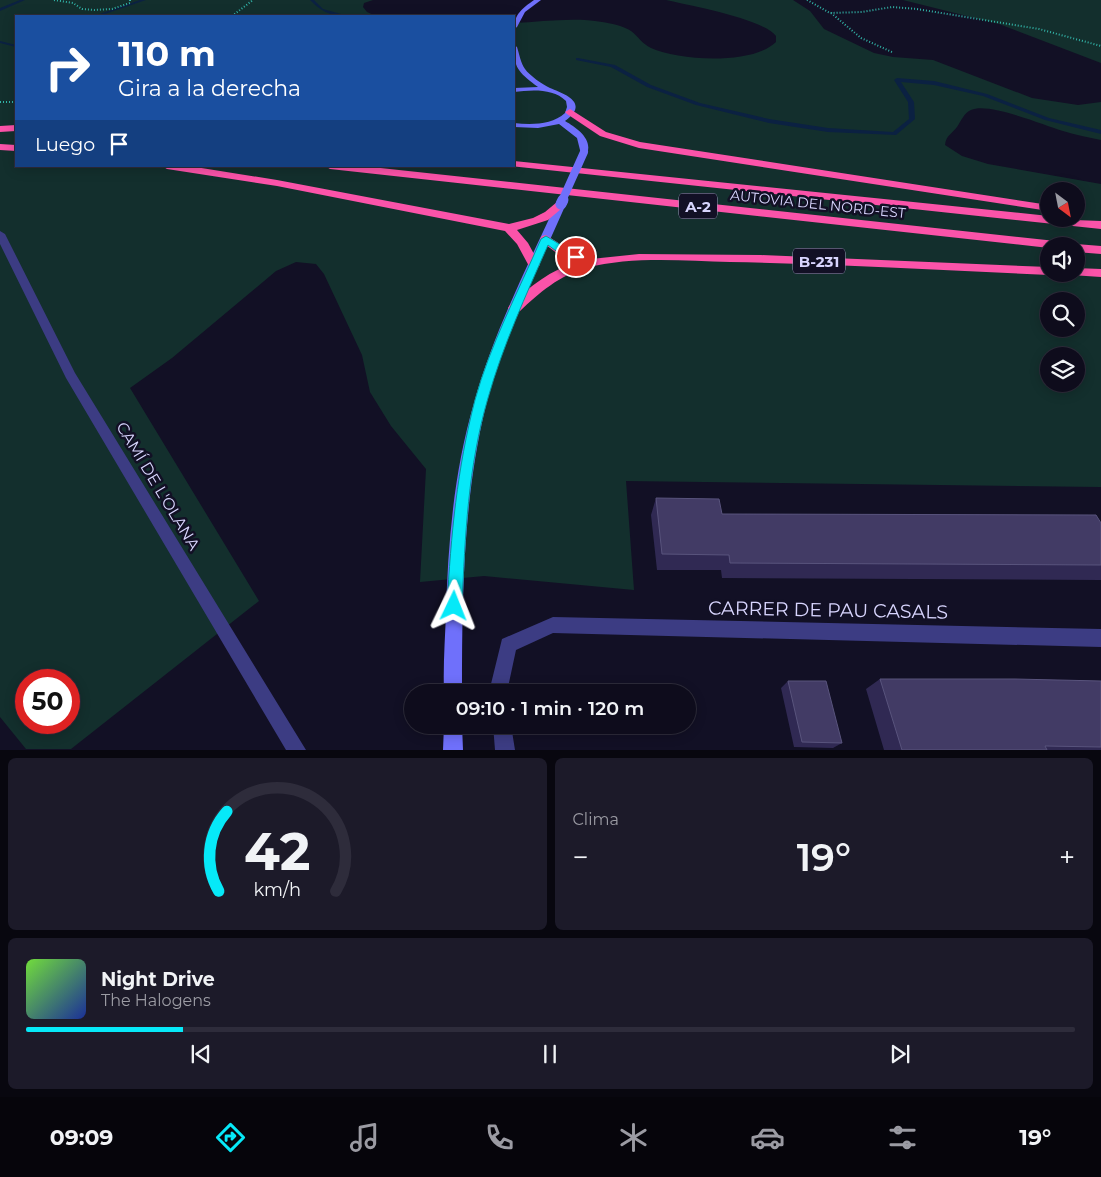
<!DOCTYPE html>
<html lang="es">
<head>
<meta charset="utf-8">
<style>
	:root { --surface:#0e0c1c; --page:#1c1a29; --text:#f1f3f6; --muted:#9b9ba3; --line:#2e2c3b; --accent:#06e9f8 }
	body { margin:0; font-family:Montserrat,sans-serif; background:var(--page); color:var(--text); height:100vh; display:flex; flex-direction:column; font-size:19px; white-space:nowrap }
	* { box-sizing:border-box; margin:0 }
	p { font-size:16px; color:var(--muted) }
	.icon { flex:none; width:28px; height:28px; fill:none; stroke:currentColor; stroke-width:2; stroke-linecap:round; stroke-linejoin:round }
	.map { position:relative; height:750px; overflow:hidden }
	.details { display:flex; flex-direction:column; gap:8px; padding:8px; background:#08070f; flex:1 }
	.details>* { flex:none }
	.banner { position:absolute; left:15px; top:15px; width:500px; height:152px; border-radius:0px; box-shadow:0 2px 12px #0003,0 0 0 1px var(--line); background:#1a4fa0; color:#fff; overflow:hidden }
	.needle { width:32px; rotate:148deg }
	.controls { position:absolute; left:1040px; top:182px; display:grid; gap:10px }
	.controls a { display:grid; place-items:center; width:45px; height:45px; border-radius:50%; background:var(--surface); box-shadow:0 2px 12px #0003,0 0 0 1px var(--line); font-size:25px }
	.speed { position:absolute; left:15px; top:669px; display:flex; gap:10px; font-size:25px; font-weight:700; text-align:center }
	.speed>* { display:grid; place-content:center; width:65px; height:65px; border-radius:50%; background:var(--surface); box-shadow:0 2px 12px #0003,0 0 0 1px var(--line); line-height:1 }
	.speed .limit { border:8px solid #d22; background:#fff; color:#111 }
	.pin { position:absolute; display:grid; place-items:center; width:42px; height:42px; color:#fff; margin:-21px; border:2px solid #fff; border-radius:50%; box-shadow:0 1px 5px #0007 }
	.me { position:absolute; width:55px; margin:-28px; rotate:2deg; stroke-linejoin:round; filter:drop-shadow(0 0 4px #0008) }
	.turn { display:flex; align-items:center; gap:18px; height:105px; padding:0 20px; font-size:22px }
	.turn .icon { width:65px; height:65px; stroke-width:2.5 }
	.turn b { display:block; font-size:35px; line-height:42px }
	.then { display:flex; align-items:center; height:48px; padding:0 20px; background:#0003; gap:10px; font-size:19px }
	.big { font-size:38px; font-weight:600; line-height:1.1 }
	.details .card { flex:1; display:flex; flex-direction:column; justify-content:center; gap:8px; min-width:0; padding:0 18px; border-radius:8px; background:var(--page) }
	.details .dial { align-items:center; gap:0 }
	.dial svg { height:130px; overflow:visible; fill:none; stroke:var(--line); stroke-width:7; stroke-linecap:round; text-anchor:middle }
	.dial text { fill:var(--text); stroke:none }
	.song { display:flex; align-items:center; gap:15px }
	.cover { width:60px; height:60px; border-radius:8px; background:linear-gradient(135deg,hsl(100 70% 55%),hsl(230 70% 35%)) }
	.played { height:5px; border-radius:2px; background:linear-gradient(90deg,var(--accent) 15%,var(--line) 15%) }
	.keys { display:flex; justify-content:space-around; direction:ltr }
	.heat { display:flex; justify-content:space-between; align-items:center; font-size:28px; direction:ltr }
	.details .tiles { flex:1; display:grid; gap:8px; grid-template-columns:1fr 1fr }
	.card:last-child { grid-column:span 2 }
	.trip { position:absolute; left:404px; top:684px; width:292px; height:50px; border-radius:25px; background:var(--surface); box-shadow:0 2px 12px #0003,0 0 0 1px var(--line); font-weight:600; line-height:50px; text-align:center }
	.tabs { display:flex; height:80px; justify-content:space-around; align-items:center; background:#06050b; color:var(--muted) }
	.tabs .icon { width:35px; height:35px }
	.tabs .active { color:var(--accent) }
	.tabs b { font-size:22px; color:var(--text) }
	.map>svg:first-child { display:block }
	.green { fill:#132f2d; fill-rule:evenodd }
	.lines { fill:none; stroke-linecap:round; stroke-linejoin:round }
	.stream { fill:#0b2142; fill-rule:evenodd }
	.path { stroke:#32b4a8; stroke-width:2; stroke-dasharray:1 2; stroke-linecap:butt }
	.minor { fill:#3c3c83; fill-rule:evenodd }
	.secondary { fill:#6f70fb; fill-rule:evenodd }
	.motorway { fill:#fb53a9; fill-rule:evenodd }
	.secondary-bridge-far1 { stroke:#6f70fb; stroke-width:8 }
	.secondary-bridge { stroke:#6f70fb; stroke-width:11 }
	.wall { fill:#302953 }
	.building { fill:#423b65; stroke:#59547d }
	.route { fill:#06e9f8; stroke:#0497a1 }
	.labels { text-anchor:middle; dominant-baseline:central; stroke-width:5; stroke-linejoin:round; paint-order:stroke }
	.far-street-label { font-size:14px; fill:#d8d5fe; stroke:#121025 }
	.shield { fill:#121025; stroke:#9d9abd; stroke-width:1 }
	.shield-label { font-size:15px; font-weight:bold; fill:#d8d5fe }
	.street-label { font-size:16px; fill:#d8d5fe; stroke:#121025 }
	.near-street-label { font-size:19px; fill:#d8d5fe; stroke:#121025 }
</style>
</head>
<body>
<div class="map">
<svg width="1101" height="750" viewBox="0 0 1101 750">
	<rect width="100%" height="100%" fill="#121025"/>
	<path class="green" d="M0 0H373L364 3 363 7 367 12 376 16H16V166H514V23C542 22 573 17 602 22 610 23 624 26 631 31 638 36 642 44 651 48 679 61 753 65 776 42V36C764 19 688 5 666 0H793L810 11 824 29 874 53 893 57 933 60 1032 98 1078 105 1101 102V140C1088 137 1076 135 1063 131 1043 125 989 102 971 110 964 113 961 121 957 127 952 134 946 135 945 145L962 156 988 164 1101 184V487L626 481 634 590 484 576 420 582 426 469 391 426 370 392 362 355 324 274 316 264 296 262 276 271 172 358 130 388 259 601 71 749H26L0 717ZM1049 191H1076V219H1049ZM1049 246H1076V274H1049ZM1049 301H1076V329H1049ZM1049 356H1076V384H1049ZM26 680H69V722H26Z
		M903 0H1101V63L999 24Z"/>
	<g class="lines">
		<path class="stream" d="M20 0H25L0 11V8Z
			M140 0H146L99 16H94Z
			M310 0H314L323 9 348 16C332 17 320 11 310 0Z
			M0 41 16 45V47L0 43Z
			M578 58 615 65 651 85 700 103 769 119 828 128 893 132 909 119 908 102 894 80 897 78 934 81 987 94 1049 118 1101 130V134L1045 120 983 96 934 85 901 82 914 102 915 119 896 135 828 132 769 123 696 105 647 87 611 67 576 60V58Z"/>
		<path class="path" d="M54 0 73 3 82 9 94 10 112 9 130 3V0
			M807 0 830 13 862 12 892 7 917 9 1039 29 1101 46
			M831 13 861 38 892 52
			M232 16 253 0
			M0 102H16"/>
		<path class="minor" d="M0 231 5 234 75 373 306 750H286L66 378 0 244Z
			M553 617 1101 629V647L553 633 516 650 507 692H489L502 639Z
			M493 725H511L515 750H495Z"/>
		<path class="secondary" d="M534 0H541L525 12 517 27 514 29C514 14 523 8 534 0Z
			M514 45 517 47C519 53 521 64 525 69 529 75 543 85 550 88 565 94 590 103 565 121 577 128 593 139 587 154H581L577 138 559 124 538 128 514 127V123C531 125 552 125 565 113L567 107 566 101C553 88 531 90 514 92V88L538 87C520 73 513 69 514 45Z
			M561 201 566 204C537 270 504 335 486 405 463 499 462 596 462 692H444C443 666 445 639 446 613 448 542 454 471 474 403 493 334 526 269 556 204Z
			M444 725H462L463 750H443Z"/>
		<path class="motorway" d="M570 109 606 132 640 142 1049 205V211L639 148 600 136 567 114 565 112Z
			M16 125V131L0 132V126Z
			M0 144 16 145V151L0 150Z
			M514 161 1049 216V219L1101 221V229L510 166H514Z
			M162 166H189L277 180 509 224 533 218 545 212 557 202H565L567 204 548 220 517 230 528 243 540 265 534 269 530 268 517 244 505 231 277 186 167 169Z
			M325 166H362L1065 242 1071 246H1049V248L330 169Z
			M546 235 566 248 591 259 639 254 761 255 1049 267V274H1054L1049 275C943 270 836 264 730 262 683 261 632 256 586 268 560 275 539 293 520 311H510L508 308 510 305C530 286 551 270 577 262L558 254 542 242 540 239 542 236Z
			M1076 244 1101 246V254L1076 252V246H1071Z
			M1076 268 1101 269V277L1071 275 1076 274Z"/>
		<path class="secondary-bridge-far1" d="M562 201 584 152"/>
		<path class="secondary-bridge" d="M561 204 563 200"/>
	</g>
	<path class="wall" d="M656 498 722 514 1101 523V580L722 578 721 570H657L651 515Z
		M880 679 1101 681V750H884L866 689Z
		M788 681 842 743 833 748 794 747 781 688Z"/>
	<path class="building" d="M656 498 719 499 722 514 1096 515 1101 523V565L730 563 729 555 662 554Z
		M880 679H1015L1101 681V747L1045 746 1047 750H902Z
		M788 681H826L842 743 802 742Z"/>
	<path class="route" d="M546 236 581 257 576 260C565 257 557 252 548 245 526 295 503 345 488 398 468 466 465 536 462 606L459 611 454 614 449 611 447 606C451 535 457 469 475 400 490 345 518 292 541 239Z"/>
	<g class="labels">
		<g class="far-street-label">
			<text transform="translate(818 204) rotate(6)">AUTOVIA DEL NORD-EST</text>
		</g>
		<g class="shield">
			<rect x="679" y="193.5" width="38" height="25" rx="4"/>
			<rect x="793" y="248.5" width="52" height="25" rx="4"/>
		</g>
		<g class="shield-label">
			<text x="698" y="206">A-2</text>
			<text x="819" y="261">B-231</text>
		</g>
		<g class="street-label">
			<text transform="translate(158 486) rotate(59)">CAMÍ DE L'OLANA</text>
		</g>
		<g class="near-street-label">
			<text transform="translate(828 610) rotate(1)">CARRER DE PAU CASALS</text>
		</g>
	</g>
</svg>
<div class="controls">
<a><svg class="needle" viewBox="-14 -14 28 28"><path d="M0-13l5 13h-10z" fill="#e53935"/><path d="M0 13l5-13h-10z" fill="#9b9ba3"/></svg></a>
<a><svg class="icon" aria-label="sound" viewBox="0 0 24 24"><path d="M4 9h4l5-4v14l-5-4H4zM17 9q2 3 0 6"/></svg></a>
<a><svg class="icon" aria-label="search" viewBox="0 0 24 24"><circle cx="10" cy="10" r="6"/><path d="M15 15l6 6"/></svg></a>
<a><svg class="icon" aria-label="layers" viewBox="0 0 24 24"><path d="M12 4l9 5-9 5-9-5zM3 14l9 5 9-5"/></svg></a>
</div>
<div class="speed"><div class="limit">50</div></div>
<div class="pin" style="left:576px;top:257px;background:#d93025"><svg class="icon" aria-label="arrive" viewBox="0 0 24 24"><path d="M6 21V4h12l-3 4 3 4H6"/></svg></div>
<svg class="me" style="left:454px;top:606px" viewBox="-20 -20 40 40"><path d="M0-17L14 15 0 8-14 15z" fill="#06e9f8" stroke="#fff" stroke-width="4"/></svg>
<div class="trip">09:10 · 1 min · 120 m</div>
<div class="banner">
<div class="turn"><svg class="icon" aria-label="right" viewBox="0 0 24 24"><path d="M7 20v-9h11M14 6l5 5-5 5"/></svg><div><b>110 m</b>Gira a la derecha</div></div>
<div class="then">Luego<svg class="icon" aria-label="arrive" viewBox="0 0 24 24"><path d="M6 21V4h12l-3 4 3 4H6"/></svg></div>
</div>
</div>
<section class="details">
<div class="tiles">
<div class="card dial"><svg viewBox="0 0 100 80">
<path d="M14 69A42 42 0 1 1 86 69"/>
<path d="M14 69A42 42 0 0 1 19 20" stroke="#06e9f8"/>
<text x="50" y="56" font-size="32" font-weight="700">42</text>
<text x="50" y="72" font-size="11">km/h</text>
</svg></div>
<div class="card"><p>Clima</p>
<div class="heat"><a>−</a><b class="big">19°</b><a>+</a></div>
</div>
<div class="card">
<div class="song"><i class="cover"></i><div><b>Night Drive</b><p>The Halogens</p></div></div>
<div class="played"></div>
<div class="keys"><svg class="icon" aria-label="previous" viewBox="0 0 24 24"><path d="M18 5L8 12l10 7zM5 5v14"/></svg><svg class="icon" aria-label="pause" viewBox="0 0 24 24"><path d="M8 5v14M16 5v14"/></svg><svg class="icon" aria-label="next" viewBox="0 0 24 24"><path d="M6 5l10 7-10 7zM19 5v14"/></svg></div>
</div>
</div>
</section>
<nav class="tabs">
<b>09:09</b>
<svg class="icon active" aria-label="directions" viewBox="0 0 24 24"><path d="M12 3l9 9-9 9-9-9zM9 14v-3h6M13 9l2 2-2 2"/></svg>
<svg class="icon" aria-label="music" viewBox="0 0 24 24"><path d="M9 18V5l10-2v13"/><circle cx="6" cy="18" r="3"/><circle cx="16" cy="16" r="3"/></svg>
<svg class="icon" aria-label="phone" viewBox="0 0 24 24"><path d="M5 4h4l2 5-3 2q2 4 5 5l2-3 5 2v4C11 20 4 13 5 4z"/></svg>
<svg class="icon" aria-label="climate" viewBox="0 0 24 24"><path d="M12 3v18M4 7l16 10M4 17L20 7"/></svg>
<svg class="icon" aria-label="car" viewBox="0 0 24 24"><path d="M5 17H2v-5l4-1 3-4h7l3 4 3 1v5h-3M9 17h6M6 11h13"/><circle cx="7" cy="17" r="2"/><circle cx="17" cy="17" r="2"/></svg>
<svg class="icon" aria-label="filters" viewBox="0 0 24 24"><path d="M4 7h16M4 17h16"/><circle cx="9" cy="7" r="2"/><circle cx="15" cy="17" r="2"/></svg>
<b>19°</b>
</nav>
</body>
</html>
